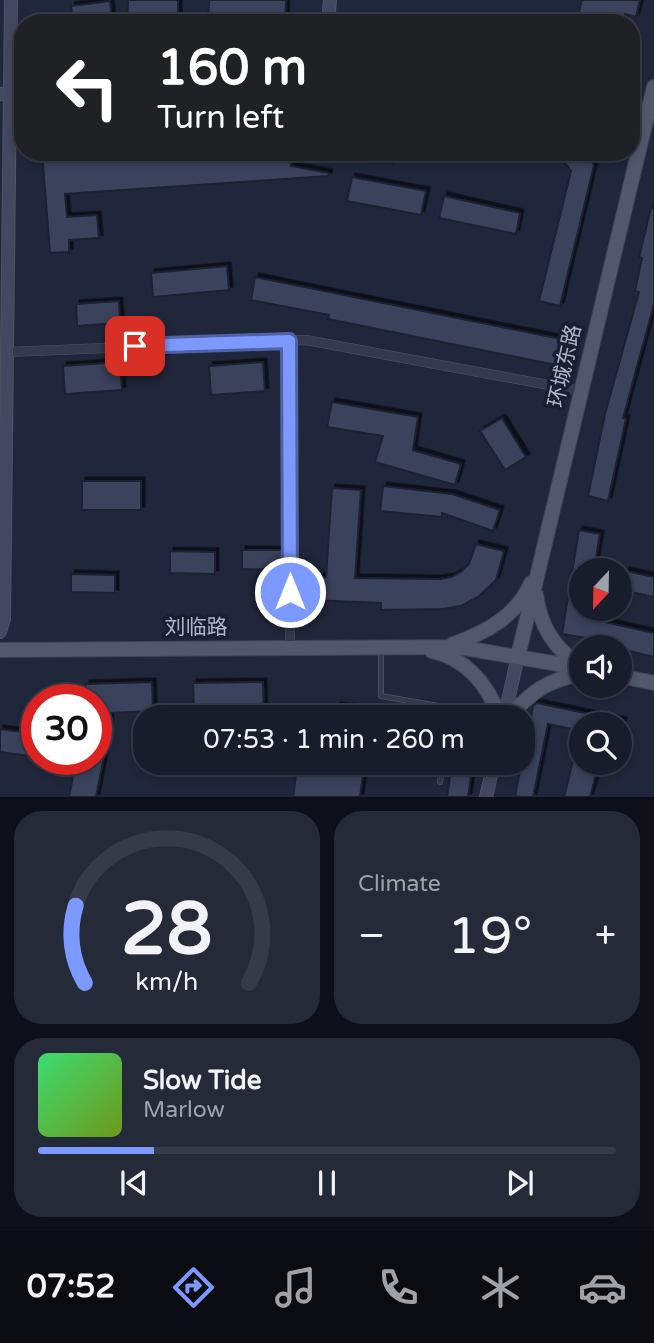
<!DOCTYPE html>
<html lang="en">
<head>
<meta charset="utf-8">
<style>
	:root { --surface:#181d2c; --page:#252a38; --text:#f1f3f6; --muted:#9fa2a9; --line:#363b48; --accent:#7c99ff }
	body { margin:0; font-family:"Varela Round","Noto Sans SC",sans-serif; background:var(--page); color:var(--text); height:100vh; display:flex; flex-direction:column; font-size:26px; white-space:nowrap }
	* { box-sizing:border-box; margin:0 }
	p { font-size:23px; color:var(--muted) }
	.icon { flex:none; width:38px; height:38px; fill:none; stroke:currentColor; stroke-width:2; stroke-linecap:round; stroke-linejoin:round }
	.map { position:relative; height:797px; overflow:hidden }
	.sheet { display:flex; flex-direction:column; gap:14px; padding:14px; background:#0d1018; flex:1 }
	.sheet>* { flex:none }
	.guide { position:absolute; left:14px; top:14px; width:626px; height:147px; border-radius:28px; box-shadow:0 4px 10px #0003,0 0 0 2px var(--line); background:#202124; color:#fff; overflow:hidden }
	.needle { width:46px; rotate:202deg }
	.buttons { position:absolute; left:569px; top:558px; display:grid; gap:14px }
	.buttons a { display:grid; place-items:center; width:63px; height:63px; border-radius:50%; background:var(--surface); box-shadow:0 4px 10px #0003,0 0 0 2px var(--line); font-size:35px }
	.speed { position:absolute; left:21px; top:684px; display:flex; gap:14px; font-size:35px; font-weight:700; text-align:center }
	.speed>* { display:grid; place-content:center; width:91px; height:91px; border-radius:50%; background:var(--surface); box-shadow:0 4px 10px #0003,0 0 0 2px var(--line); line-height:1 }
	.speed .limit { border:10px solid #d22; background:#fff; color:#111 }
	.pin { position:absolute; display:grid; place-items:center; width:60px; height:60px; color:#fff; margin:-30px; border-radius:14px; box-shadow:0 4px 10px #0006 }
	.me { position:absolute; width:77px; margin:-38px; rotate:0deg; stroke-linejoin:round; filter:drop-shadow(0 0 5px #0008) }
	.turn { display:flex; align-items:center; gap:24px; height:147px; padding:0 28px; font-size:32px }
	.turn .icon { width:91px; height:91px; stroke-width:2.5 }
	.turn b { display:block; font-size:49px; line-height:60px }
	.big { font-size:52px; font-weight:600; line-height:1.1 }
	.sheet .widget { flex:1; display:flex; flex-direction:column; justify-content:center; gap:10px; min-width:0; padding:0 24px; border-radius:28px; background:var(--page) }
	.sheet .dial { align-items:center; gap:0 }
	.dial svg { height:182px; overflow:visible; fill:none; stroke:var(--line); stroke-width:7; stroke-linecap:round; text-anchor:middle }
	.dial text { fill:var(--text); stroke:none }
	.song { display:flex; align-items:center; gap:21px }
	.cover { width:84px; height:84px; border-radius:10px; background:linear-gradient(135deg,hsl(140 70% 55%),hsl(80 70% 35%)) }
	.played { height:7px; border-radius:4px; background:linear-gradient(90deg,var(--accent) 20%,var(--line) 20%) }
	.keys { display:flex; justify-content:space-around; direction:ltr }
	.heat { display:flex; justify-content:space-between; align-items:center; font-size:38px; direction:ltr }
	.sheet .tiles { flex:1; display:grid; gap:14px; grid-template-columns:1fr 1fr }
	.widget:last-child { grid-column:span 2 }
	.trip { position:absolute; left:133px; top:705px; width:402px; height:70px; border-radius:28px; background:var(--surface); box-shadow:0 4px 10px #0003,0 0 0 2px var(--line); font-weight:600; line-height:70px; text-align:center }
	.tabs { display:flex; height:112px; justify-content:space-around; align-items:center; background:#0a0c12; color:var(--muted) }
	.tabs .icon { width:49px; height:49px }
	.tabs .on { color:var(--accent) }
	.tabs b { font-size:32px; color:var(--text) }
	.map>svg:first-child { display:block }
	.building { fill:#3b435c; stroke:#1b2132; stroke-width:2; filter:url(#shadow) }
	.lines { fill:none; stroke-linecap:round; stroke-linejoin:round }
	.lane-casing { stroke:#4f5466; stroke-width:6 }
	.street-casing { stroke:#4f5466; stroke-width:10 }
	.secondary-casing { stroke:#4f5466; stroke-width:14 }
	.primary-casing { stroke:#3d4355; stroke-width:16 }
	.lane { stroke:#343a4c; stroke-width:4.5 }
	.street { stroke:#343a4c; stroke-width:9 }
	.secondary { stroke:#41485f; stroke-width:12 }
	.primary { stroke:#51586c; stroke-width:14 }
	.route-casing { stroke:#5163a6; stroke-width:18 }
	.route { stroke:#7c99ff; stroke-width:12 }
	.labels { text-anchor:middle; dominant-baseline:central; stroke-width:7; stroke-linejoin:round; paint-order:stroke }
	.street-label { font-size:21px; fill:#afb4c8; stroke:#191f30 }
</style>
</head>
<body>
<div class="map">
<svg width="654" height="797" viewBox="0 0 654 797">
	<defs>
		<filter id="shadow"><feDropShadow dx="3.5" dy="-3.5" stdDeviation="0" flood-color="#0009"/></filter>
	</defs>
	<rect width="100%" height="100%" fill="#20273b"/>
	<path class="building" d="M128 0H178V23H127Z
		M209 0H286L285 23H208Z
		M582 0H640L636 17 625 14 623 23H576Z
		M110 1 112 23H73L71 6Z
		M42 152H147L148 160 293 152 291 166 329 173 328 176 65 194 67 217 97 215 99 238 69 240V252L50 253Z
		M344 152H394L393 164 343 160Z
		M557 152H584L594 165 560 306 539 301 571 171Z
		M352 177 426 191 421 215 347 201Z
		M444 196 520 213 516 234 439 218Z
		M651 208H654V304L623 418 626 419 608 501 588 496 605 414 639 292 635 291 642 258 639 257Z
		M227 266 229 290 153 297 151 273Z
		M255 277 561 339 556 365 328 319 329 315 251 300Z
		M119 301 120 323 77 326 76 304Z
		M120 362 122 390 65 394 63 366Z
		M263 362 265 391 211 395 209 366Z
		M332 402 418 417 413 450 461 464 455 485 375 462 383 436 327 427Z
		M502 418 526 457 505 470 480 431Z
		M82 481H141V510H82Z
		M383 486 452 494 500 510 493 531 442 513V517L380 511Z
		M332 488 361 490 355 578 440 579 451 577 461 572 469 564 476 544 504 551 496 580 479 596 461 606 443 609 381 610V603L311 600 313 577H326Z
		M579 530 600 534 594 570H581V609H587L586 618 654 633V657L620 649V648L585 641 586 638 562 634Z
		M242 550H283V570L242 569Z
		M170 551 215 552V574L170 573Z
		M626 571 654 577V597L622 590Z
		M71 574 115 575V593L71 592Z
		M152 682 153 711 110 713 108 737 96 797H69L76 760H96V700H87L86 684Z
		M263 682 264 718H236V708L194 709 193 683Z
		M537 703 623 721 622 724H581V731L548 724 533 797H522L515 796 533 706Z
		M337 706 388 712V718H336Z
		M0 729 37 734V757L0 752Z
		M578 740 581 741V763H599L590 797H564Z
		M452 763H473L468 797H447Z
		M297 767 363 775 360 797H293Z"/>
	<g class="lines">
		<defs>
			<path id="lane" d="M381 652V696L444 707 450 718
				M440 782 443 763"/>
			<path id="street" d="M289 341 290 647
				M7 352 306 340 581 391"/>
			<path id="secondary" d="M328 23 330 0
				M0 94 23 93
				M632 107 654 110
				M0 632 4 619 11 0
				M504 718 518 656
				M486 797 494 763"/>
			<path id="primary" d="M536 595C540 624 554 651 581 664
				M453 644C485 633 517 616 531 583
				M0 650 459 647 581 668
				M432 651C467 659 488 685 500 718
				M518 656 654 87
				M620 676 654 683
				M508 718C531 692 547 680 581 674"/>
		</defs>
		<use href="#lane" class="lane-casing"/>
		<use href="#street" class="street-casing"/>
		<use href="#secondary" class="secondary-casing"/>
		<use href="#primary" class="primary-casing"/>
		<use href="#lane" class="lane"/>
		<use href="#street" class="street"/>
		<use href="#secondary" class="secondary"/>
		<use href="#primary" class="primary"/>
	</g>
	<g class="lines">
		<defs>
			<path id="route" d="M135 346 289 341 290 592"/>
		</defs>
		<use href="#route" class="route-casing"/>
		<use href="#route" class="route"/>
	</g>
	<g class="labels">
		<g class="street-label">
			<text transform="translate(565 366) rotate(-77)">环城东路</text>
			<text x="196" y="627">刘临路</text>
		</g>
	</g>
</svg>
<div class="buttons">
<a><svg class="needle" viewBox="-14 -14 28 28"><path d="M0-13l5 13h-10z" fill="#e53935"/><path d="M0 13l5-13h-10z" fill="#9fa2a9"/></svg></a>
<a><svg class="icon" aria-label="sound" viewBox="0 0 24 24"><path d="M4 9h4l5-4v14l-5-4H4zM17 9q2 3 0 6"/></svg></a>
<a><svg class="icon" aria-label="search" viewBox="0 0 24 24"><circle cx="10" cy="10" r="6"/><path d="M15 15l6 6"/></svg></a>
</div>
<div class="speed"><div class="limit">30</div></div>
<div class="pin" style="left:135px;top:346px;background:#d93025"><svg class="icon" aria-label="arrive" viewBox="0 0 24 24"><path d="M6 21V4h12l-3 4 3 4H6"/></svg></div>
<svg class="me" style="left:290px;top:592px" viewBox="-20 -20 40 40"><circle r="17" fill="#7c99ff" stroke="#fff" stroke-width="3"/><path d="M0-11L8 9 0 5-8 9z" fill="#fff"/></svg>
<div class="trip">07:53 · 1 min · 260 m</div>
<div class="guide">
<div class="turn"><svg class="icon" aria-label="left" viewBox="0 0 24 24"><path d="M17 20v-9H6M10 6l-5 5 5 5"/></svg><div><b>160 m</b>Turn left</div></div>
</div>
</div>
<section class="sheet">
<div class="tiles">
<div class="widget dial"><svg viewBox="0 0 100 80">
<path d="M14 69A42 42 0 1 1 86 69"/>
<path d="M14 69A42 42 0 0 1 10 35" stroke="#7c99ff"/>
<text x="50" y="56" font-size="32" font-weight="700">28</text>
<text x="50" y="72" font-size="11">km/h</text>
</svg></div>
<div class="widget"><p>Climate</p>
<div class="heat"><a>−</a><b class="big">19°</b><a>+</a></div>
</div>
<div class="widget">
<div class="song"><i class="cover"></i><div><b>Slow Tide</b><p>Marlow</p></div></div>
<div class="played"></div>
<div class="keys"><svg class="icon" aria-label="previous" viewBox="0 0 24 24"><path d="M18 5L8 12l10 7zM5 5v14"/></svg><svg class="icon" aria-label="pause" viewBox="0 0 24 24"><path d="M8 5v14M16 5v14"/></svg><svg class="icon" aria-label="next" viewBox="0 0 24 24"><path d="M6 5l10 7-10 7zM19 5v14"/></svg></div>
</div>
</div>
</section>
<nav class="tabs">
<b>07:52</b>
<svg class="icon on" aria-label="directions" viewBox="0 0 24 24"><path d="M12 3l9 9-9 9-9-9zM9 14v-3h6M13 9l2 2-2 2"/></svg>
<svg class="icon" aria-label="music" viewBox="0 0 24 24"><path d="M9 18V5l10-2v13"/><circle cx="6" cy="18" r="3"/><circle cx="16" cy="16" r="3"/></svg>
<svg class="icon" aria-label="phone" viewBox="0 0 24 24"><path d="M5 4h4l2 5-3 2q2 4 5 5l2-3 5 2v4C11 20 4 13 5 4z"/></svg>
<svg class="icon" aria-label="climate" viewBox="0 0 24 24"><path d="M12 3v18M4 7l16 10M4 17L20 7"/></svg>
<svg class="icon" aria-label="car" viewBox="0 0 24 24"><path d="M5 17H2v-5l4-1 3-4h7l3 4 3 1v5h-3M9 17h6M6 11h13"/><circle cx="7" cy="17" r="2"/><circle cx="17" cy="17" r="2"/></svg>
</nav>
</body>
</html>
